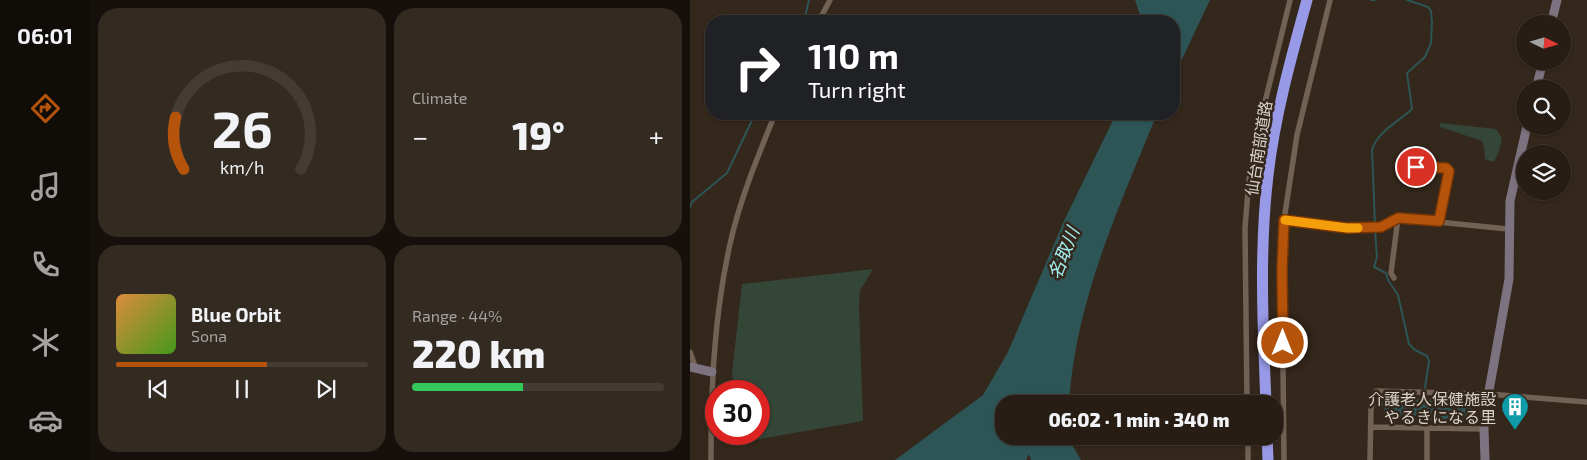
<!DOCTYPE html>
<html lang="en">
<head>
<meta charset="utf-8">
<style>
	:root { --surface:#271d14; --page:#332a22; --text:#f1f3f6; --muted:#a4a2a0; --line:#433b34; --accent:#b45309 }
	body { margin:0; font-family:"Exo 2","Noto Sans JP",sans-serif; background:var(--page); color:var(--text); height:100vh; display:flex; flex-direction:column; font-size:19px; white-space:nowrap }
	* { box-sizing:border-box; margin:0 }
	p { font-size:16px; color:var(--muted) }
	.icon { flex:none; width:28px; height:28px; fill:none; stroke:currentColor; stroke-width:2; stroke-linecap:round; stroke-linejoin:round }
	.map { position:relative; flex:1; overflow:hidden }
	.drawer { display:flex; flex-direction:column; gap:8px; padding:8px; background:#15100b; width:600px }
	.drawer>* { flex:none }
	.guide { position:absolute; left:15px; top:15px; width:475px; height:105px; border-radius:20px; box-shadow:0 1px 4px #0004,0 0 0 1px var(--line); background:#202124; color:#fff; overflow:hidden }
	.needle { width:32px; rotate:95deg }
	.controls { position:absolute; left:826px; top:15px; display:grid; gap:10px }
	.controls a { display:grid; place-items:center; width:55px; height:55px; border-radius:50%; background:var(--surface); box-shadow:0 1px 4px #0004,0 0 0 1px var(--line); font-size:25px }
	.speed { position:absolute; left:15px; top:380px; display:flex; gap:10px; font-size:25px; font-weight:700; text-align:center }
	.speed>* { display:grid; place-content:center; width:65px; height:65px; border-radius:50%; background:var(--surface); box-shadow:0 1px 4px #0004,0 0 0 1px var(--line); line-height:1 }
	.speed .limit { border:8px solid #d22; background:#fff; color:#111 }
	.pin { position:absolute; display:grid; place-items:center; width:42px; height:42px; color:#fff; margin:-21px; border:2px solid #fff; border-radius:50%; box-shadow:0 1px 5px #0007 }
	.me { position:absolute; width:55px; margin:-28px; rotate:0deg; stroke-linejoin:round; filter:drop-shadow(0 0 4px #0008) }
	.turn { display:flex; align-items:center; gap:18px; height:105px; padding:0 20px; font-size:22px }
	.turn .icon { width:65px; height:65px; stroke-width:2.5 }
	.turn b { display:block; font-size:35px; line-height:42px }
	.big { font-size:38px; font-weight:800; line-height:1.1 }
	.drawer .tile { flex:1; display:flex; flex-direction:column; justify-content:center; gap:8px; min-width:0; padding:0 18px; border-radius:20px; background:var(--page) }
	.drawer .dial { align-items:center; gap:0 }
	.dial svg { height:130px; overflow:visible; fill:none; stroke:var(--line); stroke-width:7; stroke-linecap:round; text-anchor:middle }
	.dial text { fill:var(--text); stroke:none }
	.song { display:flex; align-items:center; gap:15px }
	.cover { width:60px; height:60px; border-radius:8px; background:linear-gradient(135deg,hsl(30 70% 55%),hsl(100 70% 35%)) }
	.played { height:5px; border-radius:2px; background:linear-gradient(90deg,var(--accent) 60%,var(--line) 60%) }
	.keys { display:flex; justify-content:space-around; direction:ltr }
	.heat { display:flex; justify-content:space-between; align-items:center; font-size:28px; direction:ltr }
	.charge { height:8px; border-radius:4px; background:linear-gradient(90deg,#34c759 44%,var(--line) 0) }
	.drawer .tiles { flex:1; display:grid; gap:8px; grid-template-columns:repeat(2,1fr) }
	.trip { position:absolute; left:305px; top:395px; width:288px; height:50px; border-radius:20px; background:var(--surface); box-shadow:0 1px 4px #0004,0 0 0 1px var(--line); font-weight:800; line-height:50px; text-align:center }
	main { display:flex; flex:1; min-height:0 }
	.dock { display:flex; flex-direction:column; width:90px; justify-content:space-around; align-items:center; background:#100c08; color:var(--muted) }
	.dock .icon { width:35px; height:35px }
	.dock .on { color:var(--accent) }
	.dock b { font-size:22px; color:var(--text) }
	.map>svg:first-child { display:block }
	.green { fill:#344638 }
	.water { fill:#2e5556 }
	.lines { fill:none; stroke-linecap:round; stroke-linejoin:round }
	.stream { stroke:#2e5556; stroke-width:2 }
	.street { stroke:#716254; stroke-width:5.5 }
	.secondary { stroke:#7d7380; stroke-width:9 }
	.highway { stroke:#999ae7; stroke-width:11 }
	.route-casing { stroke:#753606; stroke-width:12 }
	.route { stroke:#b45309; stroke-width:9 }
	.slow { stroke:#f59e0b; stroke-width:9 }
	.labels { text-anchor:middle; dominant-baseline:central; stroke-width:5; stroke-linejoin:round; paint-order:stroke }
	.street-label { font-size:16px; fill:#dad2ca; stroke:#34271b }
	.poi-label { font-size:16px; fill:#dad2ca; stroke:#34271b; text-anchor:end }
	.water-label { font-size:18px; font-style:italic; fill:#a4eff1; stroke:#34271b }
</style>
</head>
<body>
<main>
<nav class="dock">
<b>06:01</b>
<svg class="icon on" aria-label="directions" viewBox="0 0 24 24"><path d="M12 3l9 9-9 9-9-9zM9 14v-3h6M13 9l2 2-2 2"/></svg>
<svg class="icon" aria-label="music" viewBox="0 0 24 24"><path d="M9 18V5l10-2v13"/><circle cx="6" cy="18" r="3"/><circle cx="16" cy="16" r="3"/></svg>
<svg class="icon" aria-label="phone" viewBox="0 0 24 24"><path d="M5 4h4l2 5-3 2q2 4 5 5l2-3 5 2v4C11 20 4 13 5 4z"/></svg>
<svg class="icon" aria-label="climate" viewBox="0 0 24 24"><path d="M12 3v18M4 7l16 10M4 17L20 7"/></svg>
<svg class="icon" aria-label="car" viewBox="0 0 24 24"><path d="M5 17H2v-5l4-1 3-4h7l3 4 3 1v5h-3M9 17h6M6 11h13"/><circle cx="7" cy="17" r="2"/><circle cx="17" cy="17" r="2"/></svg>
</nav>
<section class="drawer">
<div class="tiles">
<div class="tile dial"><svg viewBox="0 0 100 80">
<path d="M14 69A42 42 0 1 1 86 69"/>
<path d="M14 69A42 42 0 0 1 9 37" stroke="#b45309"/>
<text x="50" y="56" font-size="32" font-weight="700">26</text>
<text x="50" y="72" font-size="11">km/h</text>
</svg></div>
<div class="tile"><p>Climate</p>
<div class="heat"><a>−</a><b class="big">19°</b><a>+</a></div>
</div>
<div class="tile">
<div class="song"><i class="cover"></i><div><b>Blue Orbit</b><p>Sona</p></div></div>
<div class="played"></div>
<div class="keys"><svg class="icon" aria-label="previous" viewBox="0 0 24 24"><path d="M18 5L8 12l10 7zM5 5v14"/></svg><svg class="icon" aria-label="pause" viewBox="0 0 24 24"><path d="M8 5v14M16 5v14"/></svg><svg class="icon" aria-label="next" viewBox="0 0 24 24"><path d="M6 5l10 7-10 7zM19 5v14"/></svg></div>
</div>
<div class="tile"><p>Range · 44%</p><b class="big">220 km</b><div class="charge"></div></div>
</div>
</section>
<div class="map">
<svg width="897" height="460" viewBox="0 0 897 460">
	<rect width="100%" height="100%" fill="#34271b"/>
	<path class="green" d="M750 123 806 129 812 138 809 151 804 162 795 159 794 148 792 141 750 127Z
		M183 269 170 291 169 306 173 421 64 440 61 434H69V391H45L42 373 52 284Z"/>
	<path class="water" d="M445 0H520L484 76V21H452Z
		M426 114H467C429 207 385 302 379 404H314V436H377L391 460H341L339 454 336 460H205L293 395 318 352 373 223Z
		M692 398 782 401 783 403 781 420 729 421V416L695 415 694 407H687L689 399Z"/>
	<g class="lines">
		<path class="stream" d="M681 0H685
			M114 21 119 0
			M0 207 2 202 37 173 65 114
			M685 225 682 150C687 132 708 122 722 109L717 73 735 57 741 43 742 22 741 11 738 7 717 0
			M685 230 687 257 684 267 696 273 698 280 708 295 719 344 725 350 737 356 739 361 735 388"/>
		<path class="street" d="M129 21 140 0
			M713 154 712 167 756 168 759 171 749 221
			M594 220 657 228H682L691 227 708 218 818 229
			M704 278 701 273 708 218
			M0 352 6 369
			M557 404 555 228 559 179 575 102 600 0
			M681 427 794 429
			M558 436V460
			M21 460C21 387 24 316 40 244 50 199 68 156 85 114
			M594 460 592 270 594 220 607 135 640 0
			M680 460 681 409 686 391 798 394 897 402
			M737 460V429"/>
		<path class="secondary" d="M861 24 867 0
			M846 89 853 61
			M0 367 22 372
			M795 460 794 429 795 413 819 279 820 201 837 126"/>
		<path class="highway" d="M576 404C573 327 569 251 578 175 585 115 601 58 617 0
			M577 436 578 460"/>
	</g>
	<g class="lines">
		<defs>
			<path id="route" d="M593 343 592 270 594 220 657 228 691 227 708 218 749 221 759 171 756 168 726 167"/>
		</defs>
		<use href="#route" class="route-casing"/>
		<use href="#route" class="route"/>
		<path class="slow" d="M595 220 657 228H668"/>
	</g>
	<defs>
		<symbol id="building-pin" viewBox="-11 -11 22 30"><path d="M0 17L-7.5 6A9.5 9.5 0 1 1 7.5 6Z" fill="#0f9aa8" stroke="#34271b"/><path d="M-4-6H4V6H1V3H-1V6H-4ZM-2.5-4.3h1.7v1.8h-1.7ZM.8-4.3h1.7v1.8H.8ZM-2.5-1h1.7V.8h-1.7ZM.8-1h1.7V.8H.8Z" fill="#fff"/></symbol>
	</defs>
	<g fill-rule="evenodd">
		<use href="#building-pin" x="809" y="391" width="32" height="43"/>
	</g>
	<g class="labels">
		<g class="street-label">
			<text transform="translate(568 148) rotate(-81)">仙台南部道路</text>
		</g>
		<g class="poi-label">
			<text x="806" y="398">介護老人保健施設<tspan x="806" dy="18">やるきになる里</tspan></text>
		</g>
		<g class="water-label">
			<text transform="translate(373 253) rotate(-68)">名取川</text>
		</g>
	</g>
</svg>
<div class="controls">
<a><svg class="needle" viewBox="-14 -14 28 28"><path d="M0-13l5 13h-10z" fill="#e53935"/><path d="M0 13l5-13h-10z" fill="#a4a2a0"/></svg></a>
<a><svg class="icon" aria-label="search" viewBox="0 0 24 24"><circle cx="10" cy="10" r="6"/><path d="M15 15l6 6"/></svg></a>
<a><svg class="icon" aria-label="layers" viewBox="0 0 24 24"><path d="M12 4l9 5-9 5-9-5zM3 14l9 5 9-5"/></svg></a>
</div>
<div class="speed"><div class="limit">30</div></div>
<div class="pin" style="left:726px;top:167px;background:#d93025"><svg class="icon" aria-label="arrive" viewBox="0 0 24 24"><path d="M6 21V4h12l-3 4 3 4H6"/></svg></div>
<svg class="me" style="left:593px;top:343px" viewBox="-20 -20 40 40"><circle r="17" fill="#b45309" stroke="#fff" stroke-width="3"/><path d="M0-11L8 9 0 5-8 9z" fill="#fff"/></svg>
<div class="trip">06:02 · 1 min · 340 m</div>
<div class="guide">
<div class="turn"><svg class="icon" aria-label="right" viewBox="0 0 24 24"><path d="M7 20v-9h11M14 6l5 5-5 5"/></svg><div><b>110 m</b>Turn right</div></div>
</div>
</div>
</main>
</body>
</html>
